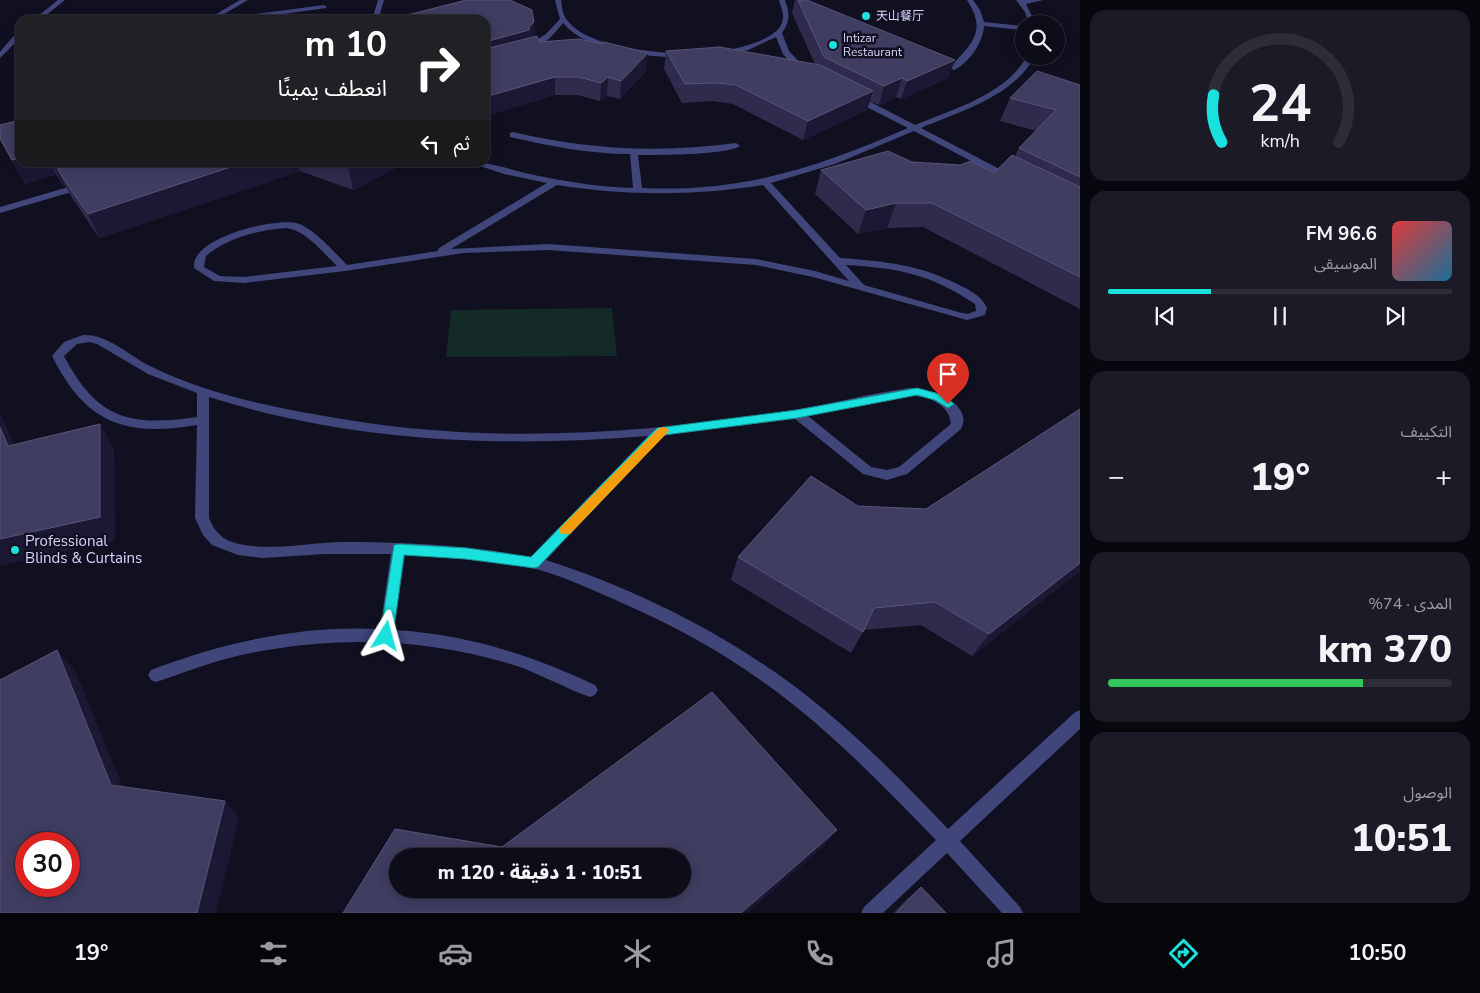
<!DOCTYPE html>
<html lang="ar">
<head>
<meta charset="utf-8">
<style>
	:root { --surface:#0d0c19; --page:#1b1a26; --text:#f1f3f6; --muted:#9a9ba2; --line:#2d2c38; --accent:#1ae1de }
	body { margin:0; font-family:"Nunito Sans","Noto Sans Arabic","Noto Sans SC",sans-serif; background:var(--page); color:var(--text); direction:rtl; height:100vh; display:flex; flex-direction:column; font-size:19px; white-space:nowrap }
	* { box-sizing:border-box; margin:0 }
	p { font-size:16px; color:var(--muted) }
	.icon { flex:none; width:28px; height:28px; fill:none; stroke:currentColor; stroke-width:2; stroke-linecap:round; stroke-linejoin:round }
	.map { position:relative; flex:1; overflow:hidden; direction:ltr }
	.drawer { display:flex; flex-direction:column; gap:10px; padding:10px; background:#07070e; width:400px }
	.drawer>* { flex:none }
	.banner { position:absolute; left:15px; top:15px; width:475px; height:152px; border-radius:15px; box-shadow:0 2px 12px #0003,0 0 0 1px var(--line); direction:rtl; background:#202124; color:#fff; overflow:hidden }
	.controls { position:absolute; left:1015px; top:15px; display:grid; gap:10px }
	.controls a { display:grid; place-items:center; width:50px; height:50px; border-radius:50%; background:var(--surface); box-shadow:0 2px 12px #0003,0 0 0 1px var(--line); font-size:25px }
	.speed { position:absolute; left:15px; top:832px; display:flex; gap:10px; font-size:25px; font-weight:700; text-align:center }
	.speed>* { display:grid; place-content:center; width:65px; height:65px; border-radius:50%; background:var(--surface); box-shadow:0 2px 12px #0003,0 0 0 1px var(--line); line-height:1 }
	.speed .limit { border:8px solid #d22; background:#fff; color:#111 }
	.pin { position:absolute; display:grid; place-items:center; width:42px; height:42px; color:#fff; margin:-51px -21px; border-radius:50% 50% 50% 0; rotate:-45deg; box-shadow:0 0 5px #0007 }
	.pin .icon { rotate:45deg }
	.me { position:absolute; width:55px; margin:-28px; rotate:8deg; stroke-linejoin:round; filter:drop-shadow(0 0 4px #0008) }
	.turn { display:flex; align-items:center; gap:18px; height:105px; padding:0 20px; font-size:22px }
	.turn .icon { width:65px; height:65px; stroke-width:2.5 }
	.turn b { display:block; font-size:35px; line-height:42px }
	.then { display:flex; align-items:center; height:48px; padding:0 20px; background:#0003; gap:10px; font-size:19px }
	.big { font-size:38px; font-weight:800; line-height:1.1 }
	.drawer .card { flex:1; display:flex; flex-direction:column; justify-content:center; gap:8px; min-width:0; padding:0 18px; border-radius:15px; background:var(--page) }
	.drawer .dial { align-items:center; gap:0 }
	.dial svg { height:130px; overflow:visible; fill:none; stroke:var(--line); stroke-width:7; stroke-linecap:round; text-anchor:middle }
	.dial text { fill:var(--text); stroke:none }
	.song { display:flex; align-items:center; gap:15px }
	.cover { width:60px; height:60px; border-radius:8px; background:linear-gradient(135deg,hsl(0 70% 55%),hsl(200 70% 35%)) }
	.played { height:5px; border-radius:2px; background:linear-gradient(90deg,var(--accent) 30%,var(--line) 30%) }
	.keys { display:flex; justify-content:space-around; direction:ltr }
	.heat { display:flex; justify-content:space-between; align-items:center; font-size:28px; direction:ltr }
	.charge { height:8px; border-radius:4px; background:linear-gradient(90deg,#34c759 74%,var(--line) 0) }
	.trip { position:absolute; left:389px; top:848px; width:302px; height:50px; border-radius:25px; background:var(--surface); box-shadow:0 2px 12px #0003,0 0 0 1px var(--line); font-weight:800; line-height:50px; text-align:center; direction:rtl }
	.dock { display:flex; height:80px; justify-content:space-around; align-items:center; background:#05050a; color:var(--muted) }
	.dock .icon { width:35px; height:35px }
	.dock .active { color:var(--accent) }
	.dock b { font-size:22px; color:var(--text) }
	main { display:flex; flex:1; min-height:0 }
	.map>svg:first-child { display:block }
	.green { fill:#142a27 }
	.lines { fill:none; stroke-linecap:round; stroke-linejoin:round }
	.minor { fill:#40457a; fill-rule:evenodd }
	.wall { fill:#2e2b4d }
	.shaded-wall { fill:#1b1834 }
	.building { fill:#3f3d60; stroke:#575578; fill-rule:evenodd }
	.route { fill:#1ae1de; stroke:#119290 }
	.slow { fill:#f59e0b }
	.poi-dot { fill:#1ae1de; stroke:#111021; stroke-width:2 }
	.labels { text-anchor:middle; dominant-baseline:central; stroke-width:5; stroke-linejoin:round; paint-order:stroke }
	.far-poi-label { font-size:12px; fill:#d4d4fa; stroke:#111021; text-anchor:start }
	.poi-label { font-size:15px; fill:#d4d4fa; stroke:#111021; text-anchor:start }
</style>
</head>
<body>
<main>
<section class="drawer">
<div class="card dial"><svg viewBox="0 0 100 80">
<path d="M14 69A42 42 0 1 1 86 69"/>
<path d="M14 69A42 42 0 0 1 9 40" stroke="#1ae1de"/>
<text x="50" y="56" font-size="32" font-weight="700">24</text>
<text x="50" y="72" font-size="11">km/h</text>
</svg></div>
<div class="card">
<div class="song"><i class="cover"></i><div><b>96.6 FM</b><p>الموسيقى</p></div></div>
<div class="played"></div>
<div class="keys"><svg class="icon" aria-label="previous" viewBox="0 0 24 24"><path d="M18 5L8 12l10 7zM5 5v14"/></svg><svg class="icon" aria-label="pause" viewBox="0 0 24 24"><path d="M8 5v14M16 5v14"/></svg><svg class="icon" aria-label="next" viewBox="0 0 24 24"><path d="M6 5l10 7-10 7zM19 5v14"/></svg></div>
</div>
<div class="card"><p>التكييف</p>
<div class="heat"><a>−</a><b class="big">19°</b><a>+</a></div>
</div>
<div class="card"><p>المدى · 74%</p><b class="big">370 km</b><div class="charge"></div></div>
<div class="card"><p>الوصول</p><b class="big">10:51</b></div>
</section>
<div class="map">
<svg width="1080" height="913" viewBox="0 0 1080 913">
	<rect width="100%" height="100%" fill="#111021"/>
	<path class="green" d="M612 308 617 356 446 357 451 310Z"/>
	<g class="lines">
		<path class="minor" d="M58 0H65L40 20H33Z
			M240 0H248L214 20H206Z
			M378 0H384L378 20H372Z
			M555 0H561C562 5 562 11 564 15 579 47 653 52 683 54L687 56 683 58C647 56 588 53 563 23 555 33 538 53 524 52V48L546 34 560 19Z
			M779 0H785C790 14 790 21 782 33L789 51 807 70V74H801L783 54 776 37 748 50 720 56V52C737 48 775 41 782 23 785 15 781 7 779 0Z
			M967 0H973L980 10 984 22 1024 26V30L984 26C983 43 969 63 954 70L950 68C971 43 988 33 967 0Z
			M1016 0H1043L1026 4 1036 24H1029L1025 12Z
			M324 5 327 7 326 8 241 20H222L225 18Z
			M17 32H20V38L0 58V52Z
			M1027 56H1035C1013 97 961 111 921 128L1013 176V180H1007L914 131 835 164 771 183 840 258C883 261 923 265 961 286 972 291 982 297 987 308L985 315 967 320 813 277 756 265 548 250 464 253 345 271 244 283 214 281 194 268C190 238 273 218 296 223 313 227 334 252 347 265L438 251 439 248 547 183 504 174 468 162C494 162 519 173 544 177 574 183 603 187 633 188L630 154C589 154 549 146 510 137V133L513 132C588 150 660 153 736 143L740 146C728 155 657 155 638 155L642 188C741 193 819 167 908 128L851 99V95H857L915 125C952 109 1006 95 1027 56ZM557 185C626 196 694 196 763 185L849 281 815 271 756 259 548 244 451 249ZM286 228C306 230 323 253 337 266L244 277 220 276 204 267 206 256C227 238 259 230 286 228ZM846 265C899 268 930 274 975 304L976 311 967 314 958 312 864 285Z
			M82 183 87 186 85 188 0 213V207Z
			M83 335C107 334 127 354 148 365 209 396 281 409 348 420 494 444 647 434 793 410 832 404 871 393 910 388 929 387 974 403 961 429L907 474 887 480 863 474 795 419 664 435 546 560C630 587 714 628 786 680 845 723 898 776 948 829L1074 713 1080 710V729L960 841 1020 907 1023 913H1002L947 853 883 913H861L864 907 936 840 932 836C888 791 844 745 795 706 742 663 682 629 620 602 593 590 565 577 536 569 523 566 509 565 495 563 465 559 435 556 405 555L394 630C466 634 531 655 595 685L598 690 595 695 590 697C565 688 542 675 517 666 430 638 335 635 246 654 216 660 186 672 156 682L151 680 148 675 151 670C224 642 301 625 380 629L391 554H325L262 558 238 555 212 545 203 535 195 518 197 425C125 437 86 424 52 356L64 342ZM89 342 97 344 148 374 197 393V417C129 427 97 419 64 356L77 344ZM914 396C931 397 950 406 951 424L899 467 887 470 871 467 808 416ZM209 397C351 442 501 448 648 436L531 557C469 545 405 542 341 542 308 543 272 551 239 544 224 541 214 532 209 518Z"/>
	</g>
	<path class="wall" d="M795 0H807L948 78 901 99 896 97 879 105 870 101 867 110 803 140 733 104 712 101 682 103 664 69 666 51 815 64 792 13Z
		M534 22 535 37 539 42 646 71 620 99 607 96 600 101 578 95H555L485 116Z
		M1080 85V309L923 227 887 228 858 234 815 194 821 170 912 162 994 173 1015 156 1019 148 1036 131 1000 121 1010 98Z
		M0 125 20 162H408L353 190 300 171 99 238 69 193 65 185 63 186 56 174 25 184 0 140Z
		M1080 409V571L972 656 921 625 864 630 851 653 731 580 738 557 858 506 926 509Z
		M921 887 946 913H893L907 899Z"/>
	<path class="shaded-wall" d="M534 22 535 40 485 60V42L529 27Z
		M648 53 646 71 620 99 621 81Z
		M955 60 948 78 901 99 907 81Z
		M555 77V95L485 116V97Z
		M608 77 607 96 600 101 601 83Z
		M902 78 896 97 879 105 884 86Z
		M873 91 867 110 803 140 808 121Z
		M20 158V162H50L56 174 25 184 12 160Z
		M52 162H139L57 169 65 185 63 186Z
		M246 162H298L300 171 99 238 88 214Z
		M355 162H408L353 190 348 166Z
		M896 203 887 228 858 234 866 210Z
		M0 412 25 470 8 446 0 427Z
		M100 424 114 448 115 541 0 566V539Z
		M1080 563V571L972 656 989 634Z
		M57 650 76 672 129 802 111 785Z
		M225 801 239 818 216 913H197Z
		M837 830 824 846 747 913H741Z"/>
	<path class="building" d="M466 0H510L532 10 534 22 529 27V30L485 42V20H388Z
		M798 0H807L955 60 907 81 902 78 884 86 824 57Z
		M537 36 539 42 579 39 602 44 604 42 648 53 621 81 608 77 601 83 579 77H555L485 97V49Z
		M720 47 820 65 873 91 808 121 736 85 715 83 685 84 666 51Z
		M1037 71 1080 85V177L1019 148 1056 110 1010 98Z
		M20 120V158L12 160 0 138V125Z
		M888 151 912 162 960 165 971 161 994 173 1012 155 1080 187V277L932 203H896L866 210 821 170Z
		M80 162H246L88 214 57 169Z
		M339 162H355L348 166Z
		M1080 409V563L989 634 935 602 874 608 863 632 738 557 811 476 858 506 926 509Z
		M100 424V517L0 539V427L8 446Z
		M57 650 111 785 225 801 197 913H0V680ZM26 844H69V886H26Z
		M712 692 837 830 741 913H343L395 829 502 847ZM398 856H682V889H398Z
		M921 887 946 913H896Z"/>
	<path class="route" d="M917 388 943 395 954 404 948 408 935 400 917 395 797 418 664 435 538 567 534 568 466 559 404 555 393 636 391 640 386 642 382 640 380 636 394 545 399 544 466 548 531 557 657 428 797 410Z"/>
	<path class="slow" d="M663 427 667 428 669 431 667 433 570 534H561L559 530 561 527 659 428Z"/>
	<g class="poi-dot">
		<circle cx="866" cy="16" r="5"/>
		<circle cx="833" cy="45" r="5"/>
		<circle cx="15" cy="550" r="5"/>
	</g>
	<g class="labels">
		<g class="far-poi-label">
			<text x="876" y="16">天山餐厅</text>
			<text x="843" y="38">Intizar<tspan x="843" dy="14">Restaurant</tspan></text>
		</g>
		<g class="poi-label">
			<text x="25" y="541">Professional<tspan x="25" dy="17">Blinds &amp; Curtains</tspan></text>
		</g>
	</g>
</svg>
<div class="controls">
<a><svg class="icon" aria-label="search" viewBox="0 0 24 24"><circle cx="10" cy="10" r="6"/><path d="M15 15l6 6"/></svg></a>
</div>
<div class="speed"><div class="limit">30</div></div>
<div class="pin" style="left:948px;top:404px;background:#d93025"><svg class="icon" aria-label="arrive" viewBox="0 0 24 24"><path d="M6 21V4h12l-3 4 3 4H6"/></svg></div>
<svg class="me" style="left:386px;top:636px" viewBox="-20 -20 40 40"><path d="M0-17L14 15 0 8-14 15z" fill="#1ae1de" stroke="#fff" stroke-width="4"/></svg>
<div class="trip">10:51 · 1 دقيقة · 120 m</div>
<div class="banner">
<div class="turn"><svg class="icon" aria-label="right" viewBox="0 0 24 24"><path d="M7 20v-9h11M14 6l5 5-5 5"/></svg><div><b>10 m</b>انعطف يمينًا</div></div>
<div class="then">ثم<svg class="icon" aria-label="left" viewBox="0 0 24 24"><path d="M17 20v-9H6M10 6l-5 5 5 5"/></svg></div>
</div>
</div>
</main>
<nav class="dock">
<b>10:50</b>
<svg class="icon active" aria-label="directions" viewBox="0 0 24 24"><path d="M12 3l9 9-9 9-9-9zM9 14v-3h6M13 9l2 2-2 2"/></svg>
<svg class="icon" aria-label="music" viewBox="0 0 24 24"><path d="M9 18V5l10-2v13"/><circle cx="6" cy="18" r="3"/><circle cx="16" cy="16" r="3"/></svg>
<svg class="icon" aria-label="phone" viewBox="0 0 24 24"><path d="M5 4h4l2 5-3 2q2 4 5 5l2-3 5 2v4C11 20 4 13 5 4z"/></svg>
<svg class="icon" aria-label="climate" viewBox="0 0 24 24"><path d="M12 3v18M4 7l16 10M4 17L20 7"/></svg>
<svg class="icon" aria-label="car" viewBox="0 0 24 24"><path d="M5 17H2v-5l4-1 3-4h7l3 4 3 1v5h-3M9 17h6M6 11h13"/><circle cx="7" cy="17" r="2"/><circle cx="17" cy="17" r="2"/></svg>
<svg class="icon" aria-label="filters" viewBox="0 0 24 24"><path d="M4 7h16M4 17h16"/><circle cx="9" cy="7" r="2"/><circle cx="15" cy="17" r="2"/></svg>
<b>19°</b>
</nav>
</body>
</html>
